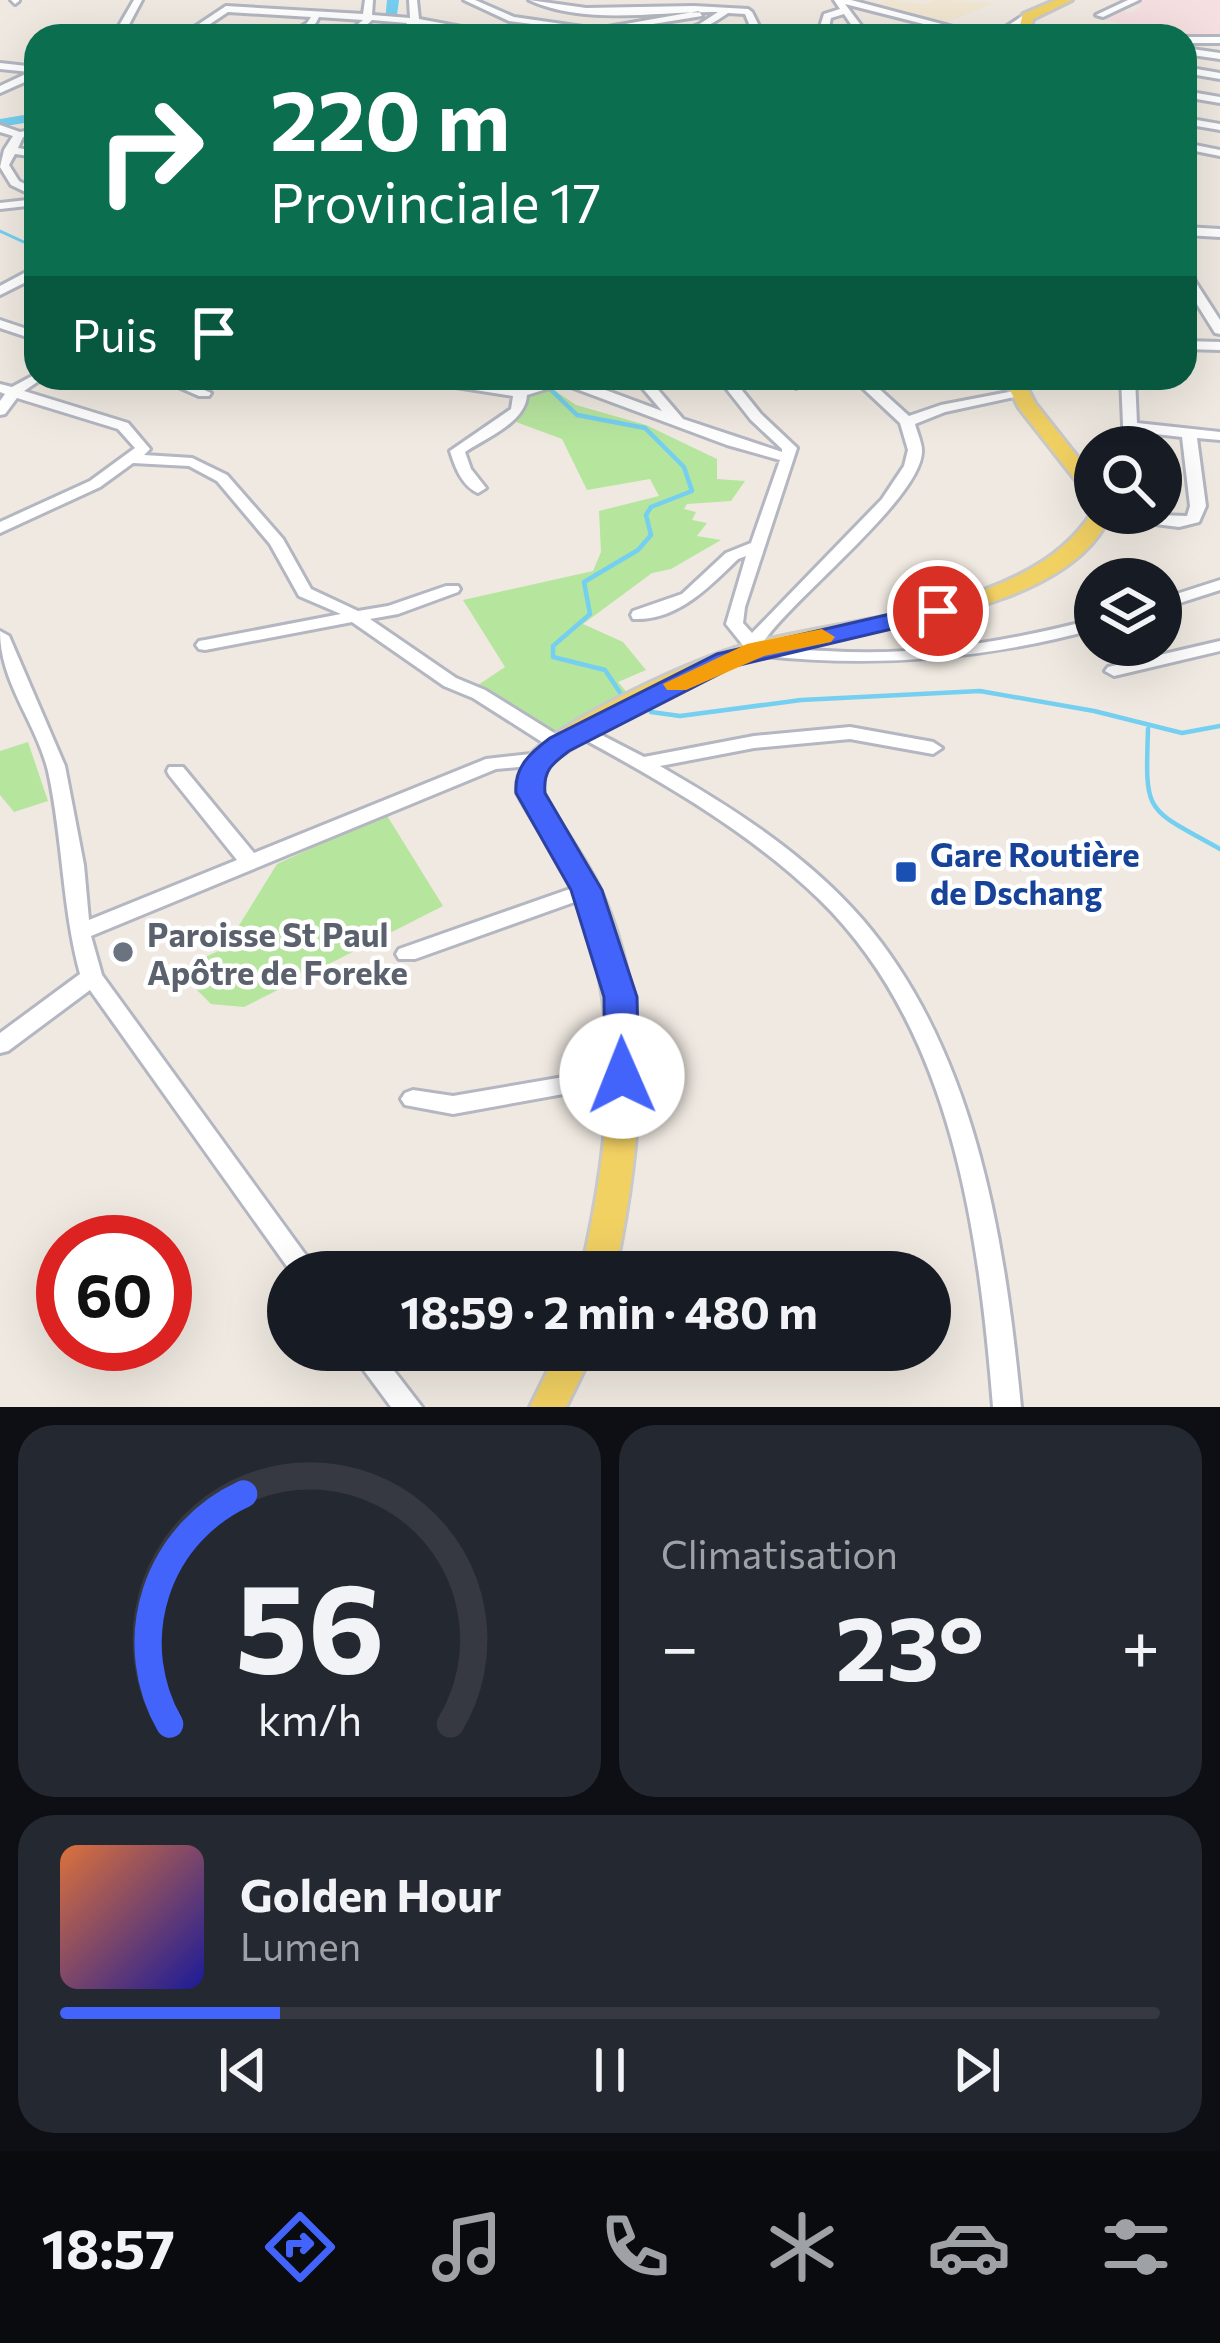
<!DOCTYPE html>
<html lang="fr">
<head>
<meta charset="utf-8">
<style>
	:root { --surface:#171b24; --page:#242831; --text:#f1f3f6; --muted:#9ea1a6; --line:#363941; --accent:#4264fb }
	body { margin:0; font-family:Commissioner,sans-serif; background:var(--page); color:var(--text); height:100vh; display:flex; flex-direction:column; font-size:45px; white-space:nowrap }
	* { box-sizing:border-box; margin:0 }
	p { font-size:39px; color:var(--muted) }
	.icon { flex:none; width:66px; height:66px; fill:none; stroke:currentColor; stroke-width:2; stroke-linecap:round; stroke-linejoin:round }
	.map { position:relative; height:1407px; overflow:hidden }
	.details { display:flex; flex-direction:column; gap:18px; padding:18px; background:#0d0f14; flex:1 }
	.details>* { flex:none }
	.guide { position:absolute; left:24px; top:24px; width:1173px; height:366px; border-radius:36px; box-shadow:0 12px 48px #0002; background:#0b6e4f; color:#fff; overflow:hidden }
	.fabs { position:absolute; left:1074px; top:426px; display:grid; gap:24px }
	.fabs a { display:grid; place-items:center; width:108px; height:108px; border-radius:50%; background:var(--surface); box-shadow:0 12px 48px #0002; font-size:60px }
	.speed { position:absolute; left:36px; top:1215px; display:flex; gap:24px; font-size:60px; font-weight:700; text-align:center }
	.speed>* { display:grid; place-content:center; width:156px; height:156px; border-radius:50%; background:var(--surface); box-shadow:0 12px 48px #0002; line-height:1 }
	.speed .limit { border:18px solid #d22; background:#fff; color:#111 }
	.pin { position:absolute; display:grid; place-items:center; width:102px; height:102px; color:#fff; margin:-51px; border:6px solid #fff; border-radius:50%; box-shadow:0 3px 12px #0007 }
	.me { position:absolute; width:132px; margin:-66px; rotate:359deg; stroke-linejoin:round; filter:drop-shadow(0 0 9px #0008) }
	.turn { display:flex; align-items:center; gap:42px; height:252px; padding:0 48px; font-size:54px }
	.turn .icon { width:156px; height:156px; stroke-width:2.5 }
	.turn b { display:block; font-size:84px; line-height:102px }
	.then { display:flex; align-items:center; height:114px; padding:0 48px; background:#0003; gap:24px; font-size:45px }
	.big { font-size:90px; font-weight:700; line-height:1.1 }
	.details .widget { flex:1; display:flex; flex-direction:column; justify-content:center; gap:18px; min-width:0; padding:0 42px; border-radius:36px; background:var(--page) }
	.details .dial { align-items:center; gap:0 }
	.dial svg { height:312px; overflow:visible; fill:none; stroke:var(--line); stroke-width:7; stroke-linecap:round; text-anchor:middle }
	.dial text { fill:var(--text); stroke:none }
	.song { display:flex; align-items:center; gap:36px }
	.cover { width:144px; height:144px; border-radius:18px; background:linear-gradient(135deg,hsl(20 70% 55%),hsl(240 70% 35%)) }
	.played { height:12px; border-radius:6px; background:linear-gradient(90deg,var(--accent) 20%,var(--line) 20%) }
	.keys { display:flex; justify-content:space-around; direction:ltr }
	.heat { display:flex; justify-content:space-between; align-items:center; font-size:66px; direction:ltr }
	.details .tiles { flex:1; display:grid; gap:18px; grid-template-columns:1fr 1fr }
	.widget:last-child { grid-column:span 2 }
	.trip { position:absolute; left:267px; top:1251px; width:684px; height:120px; border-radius:60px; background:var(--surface); box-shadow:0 12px 48px #0002; font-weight:700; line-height:120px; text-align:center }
	.tabs { display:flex; height:192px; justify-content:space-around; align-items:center; background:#090b0e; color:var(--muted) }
	.tabs .icon { width:84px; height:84px }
	.tabs .current { color:var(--accent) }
	.tabs b { font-size:54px; color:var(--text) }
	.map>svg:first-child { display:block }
	.education { fill:#f0e6d1 }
	.medical { fill:#f5dfe0 }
	.green { fill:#b6e59e }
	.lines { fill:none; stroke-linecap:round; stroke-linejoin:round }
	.stream-far1 { stroke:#75cff0; stroke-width:3 }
	.stream { stroke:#75cff0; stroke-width:4.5 }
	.river { fill:#75cff0; fill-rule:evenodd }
	.minor-casing { stroke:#b4b7c1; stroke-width:6 }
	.major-casing { stroke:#c9c9c9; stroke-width:6 }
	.minor { fill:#fff; fill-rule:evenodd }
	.major { fill:#f2d163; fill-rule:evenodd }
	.route { fill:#4264fb; stroke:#2b41a3; stroke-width:3 }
	.slow { fill:#f59e0b }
	.transit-dot { fill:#1a4fb4; stroke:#fff; stroke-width:4.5 }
	.worship-dot { fill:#6b7280; stroke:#fff; stroke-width:4.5 }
	.labels { text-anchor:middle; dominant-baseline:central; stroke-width:9; stroke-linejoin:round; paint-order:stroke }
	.transit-label { font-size:33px; font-weight:bold; fill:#164399; stroke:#fff; text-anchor:start }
	.worship-label { font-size:33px; font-weight:bold; fill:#5b616d; stroke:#fff; text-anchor:start }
</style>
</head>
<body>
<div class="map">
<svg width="1220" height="1407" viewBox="0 0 1220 1407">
	<rect width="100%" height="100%" fill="#efe9e1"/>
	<path class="education" d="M889 0 923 4 937 0 994 3 940 25 870 6Z"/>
	<path class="medical" d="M1137 0H1220V37L1123 36 1100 29 1120 24 1100 18 1115 10 1131 13 1142 6 1131 2Z"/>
	<path class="green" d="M449 378 544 383 576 405 646 425 717 459V479L745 481 731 501 687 504 684 509 696 512 692 520 707 523 697 536 721 540 671 569 652 573 583 624 623 642 646 670 618 682 630 696 555 734 475 687 505 667 463 600 593 571 601 552 599 511 659 496 650 479 587 490 562 439 500 416 518 403 516 399Z
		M28 742 48 801 14 812 0 795V751Z
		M386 814 443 906 244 1007 211 1004 177 970 225 948 277 864Z"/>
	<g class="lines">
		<path class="stream-far1" d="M0 231 26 243 36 258
			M512 378 539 383"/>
		<path class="stream" d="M524 380 542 384
			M549 388 577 415 645 428 684 467 692 491 651 507 646 515 651 535 638 550 584 582 590 614 553 646V657L605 670 623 697
			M651 712 680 716 801 700 980 691 1094 711 1182 733 1220 726
			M1148 729C1145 816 1145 807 1220 849"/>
		<path class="river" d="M387 0H399L396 22 380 36H365L385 21Z
			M36 113V121L0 127V119Z"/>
		<defs>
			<path id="minor" d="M11 0H19V1L15 4Z
				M134 0H142L123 36H113Z
				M365 0H373L372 15 410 18 409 0H417L419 19 510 36H488L415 24 408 36H398L407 23 372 20 355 36H344L363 20 319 17C313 31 302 36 287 36L307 23 311 17 228 12 192 36H181L226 6 363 14Z
				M464 0H475L514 17 583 27 578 30 509 21Z
				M529 0 586 8 694 6 748 9 752 12 764 36H754L745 14 728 13C709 26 693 36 668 36L698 25 718 12C657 11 586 26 529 0Z
				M834 0H851L987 36H971L845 4 869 36H859L844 14 831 18 827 36H817L824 14 840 9Z
				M1128 0H1139L1103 17 1096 15Z
				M699 11 702 16 579 36H557Z
				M1024 15 1031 17 1003 36H992Z
				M1185 37H1220V43H1185Z
				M1185 48 1220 53V59L1185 54Z
				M0 63 36 67V77L0 93V86L30 72 0 69Z
				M1185 67 1220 73V79L1185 73Z
				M1185 91 1220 97V103L1185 97Z
				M1185 118 1220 124V130L1185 124Z
				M0 125 20 132 36 129V135L23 137 18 148 36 151V157L15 154 9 165 19 181 36 190V197L11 185 0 167 4 150 13 136 0 132Z
				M1185 143 1220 150V156L1185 149Z
				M36 199V205L0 209V203Z
				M1185 227 1220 229V237L1185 235Z
				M30 270H36V277L0 295V286Z
				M1185 271 1189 272 1220 320V334L1215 333 1185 285Z
				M0 320 36 332V340L0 328Z
				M1185 341 1220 342V350L1185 349Z
				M36 374V378H43L24 391 128 423 150 449 144 455 192 458 227 475 283 539 311 589 358 611 388 606 446 586H458L460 589 458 592 398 614 370 619 456 678 485 690 567 741 569 745 567 749H553L473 698 444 686 352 622 205 650 199 649 196 645 199 641 205 640 341 614 299 596 270 544 217 481 189 466 133 463 100 487 0 533V522L90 481 135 448 118 429 17 398 5 414 0 415V401L5 394 0 392V384L12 387Z
				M158 378H177L211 393 209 396H199Z
				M417 378H450L519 389 553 378H573L662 411 634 378H648L683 419 782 452V449L751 420 718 378H732L761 414 797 448 745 607 743 623 752 633 882 499 904 466 908 450 900 423 852 378H867L909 416 941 405 1024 389V395L945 412 915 424C917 432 922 443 922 451 922 498 791 599 762 644 781 650 805 650 826 651 918 657 1006 642 1095 619V629C982 660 872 668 756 655L750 654 726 624 746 556 738 559C708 588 677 621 633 619L631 615 633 611 682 594 726 553 751 543 780 460 727 445 563 384 527 395C526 422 486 438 465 452L471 469 486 488 478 493C462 486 455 467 450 451L511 409 513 396 424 382Z
				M784 378H798L803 384 796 388Z
				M1121 378H1135L1137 423 1220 432V440L1197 438 1206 506 1199 522 1179 527 1108 518 1100 513 1187 516 1190 506 1182 437 1138 432V447H1124Z
				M1220 580V590L1161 609V599Z
				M0 631 9 636 65 766 84 865 89 920 237 860 169 775 167 771 169 767H183L254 853 486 759 540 753 549 759 540 765 496 769 91 936 102 975 318 1272H291L90 990 8 1051 0 1053V1033L80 974C62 908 63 839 48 771 36 722 0 683 0 631Z
				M1220 641V651L1114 676 1105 671 1108 667Z
				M584 726 644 757 754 736 850 727 933 742 942 748 933 754 850 739 754 748 660 766C733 808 807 855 863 920 976 1052 1005 1240 1021 1407H993C979 1232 952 1028 819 899 748 831 663 782 578 736L575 732 578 728Z
				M587 883 594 885 597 890 594 895 415 959H399L396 954 399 949Z
				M622 1067 630 1070 633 1076 630 1082 453 1114 405 1105 401 1099 405 1093 413 1090 453 1096Z
				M349 1350H378L422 1407H391Z"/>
			<path id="major" d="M1056 0H1072L1033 19 1029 36H1017L1023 14Z
				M1004 378H1022L1035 403 1095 479V498L1088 496 1019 408Z
				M1094 509 1095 513H1111C1068 620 849 627 754 657 682 680 611 720 549 764L542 777 543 793C560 826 584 855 600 889 655 1010 642 1145 615 1272H581C610 1146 626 1012 573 890 558 856 534 826 517 793 516 777 521 764 533 752 572 715 693 660 745 645 849 616 1035 612 1094 509Z
				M558 1350H594L566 1407H530Z"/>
		</defs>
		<use href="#minor" class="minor-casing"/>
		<use href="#major" class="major-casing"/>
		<use href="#minor" class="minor"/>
		<use href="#major" class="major"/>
	</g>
	<path class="route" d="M938 603 947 605 951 611 947 616 735 666 569 751C552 764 543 770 545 793L602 890 637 997 639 1076 634 1086 622 1090 610 1086 605 1076 604 997 571 890 516 793C514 767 530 753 550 738L717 654Z"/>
	<path class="slow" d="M822 629 835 637 831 642 764 656 686 690H667L663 684 747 644Z"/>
	<rect class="transit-dot" x="894" y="860" width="24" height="24" rx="6"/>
	<circle class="worship-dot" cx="123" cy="952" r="12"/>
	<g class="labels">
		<g class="transit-label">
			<text x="930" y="853">Gare Routière<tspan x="930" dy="38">de Dschang</tspan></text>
		</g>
		<g class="worship-label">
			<text x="147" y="933">Paroisse St Paul<tspan x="147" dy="38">Apôtre de Foreke</tspan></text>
		</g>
	</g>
</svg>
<div class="fabs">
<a><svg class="icon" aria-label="search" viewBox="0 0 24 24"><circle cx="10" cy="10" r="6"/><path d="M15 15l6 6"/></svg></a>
<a><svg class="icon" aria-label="layers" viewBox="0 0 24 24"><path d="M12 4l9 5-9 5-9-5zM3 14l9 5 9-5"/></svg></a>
</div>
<div class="speed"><div class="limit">60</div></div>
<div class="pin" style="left:938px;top:611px;background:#d93025"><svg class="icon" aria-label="arrive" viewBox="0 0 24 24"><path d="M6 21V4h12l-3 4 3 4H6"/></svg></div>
<svg class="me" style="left:622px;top:1076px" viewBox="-20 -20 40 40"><circle r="19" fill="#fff"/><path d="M0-13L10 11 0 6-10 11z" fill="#4264fb"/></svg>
<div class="trip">18:59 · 2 min · 480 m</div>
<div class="guide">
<div class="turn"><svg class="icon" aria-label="right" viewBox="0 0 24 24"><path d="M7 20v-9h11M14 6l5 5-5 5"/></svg><div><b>220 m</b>Provinciale 17</div></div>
<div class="then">Puis<svg class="icon" aria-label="arrive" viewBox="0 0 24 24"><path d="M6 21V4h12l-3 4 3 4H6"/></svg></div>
</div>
</div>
<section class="details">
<div class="tiles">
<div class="widget dial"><svg viewBox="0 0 100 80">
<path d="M14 69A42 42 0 1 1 86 69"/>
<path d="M14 69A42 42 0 0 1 33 10" stroke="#4264fb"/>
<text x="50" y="56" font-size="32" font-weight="700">56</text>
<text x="50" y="72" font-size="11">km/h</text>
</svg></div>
<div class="widget"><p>Climatisation</p>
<div class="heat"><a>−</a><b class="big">23°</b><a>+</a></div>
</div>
<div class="widget">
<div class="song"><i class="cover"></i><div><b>Golden Hour</b><p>Lumen</p></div></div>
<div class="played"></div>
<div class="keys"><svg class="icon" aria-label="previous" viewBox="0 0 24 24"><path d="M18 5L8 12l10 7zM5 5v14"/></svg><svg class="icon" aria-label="pause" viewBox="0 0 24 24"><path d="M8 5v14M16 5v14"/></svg><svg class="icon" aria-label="next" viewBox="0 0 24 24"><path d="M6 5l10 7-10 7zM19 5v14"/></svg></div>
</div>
</div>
</section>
<nav class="tabs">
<b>18:57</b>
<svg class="icon current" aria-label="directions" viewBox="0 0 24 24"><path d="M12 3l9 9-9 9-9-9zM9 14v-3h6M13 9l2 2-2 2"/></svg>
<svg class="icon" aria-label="music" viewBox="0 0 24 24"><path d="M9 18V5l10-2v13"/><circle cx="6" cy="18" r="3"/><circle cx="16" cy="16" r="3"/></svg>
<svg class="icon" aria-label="phone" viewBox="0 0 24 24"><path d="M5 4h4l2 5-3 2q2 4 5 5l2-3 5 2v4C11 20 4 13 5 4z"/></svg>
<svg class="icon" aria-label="climate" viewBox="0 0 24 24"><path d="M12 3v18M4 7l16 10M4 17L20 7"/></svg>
<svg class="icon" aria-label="car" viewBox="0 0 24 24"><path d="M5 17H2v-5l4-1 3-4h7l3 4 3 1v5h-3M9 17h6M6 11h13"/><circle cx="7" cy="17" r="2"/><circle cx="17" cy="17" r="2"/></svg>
<svg class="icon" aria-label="filters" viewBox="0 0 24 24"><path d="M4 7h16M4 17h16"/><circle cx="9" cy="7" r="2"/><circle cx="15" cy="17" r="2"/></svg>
</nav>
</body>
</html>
